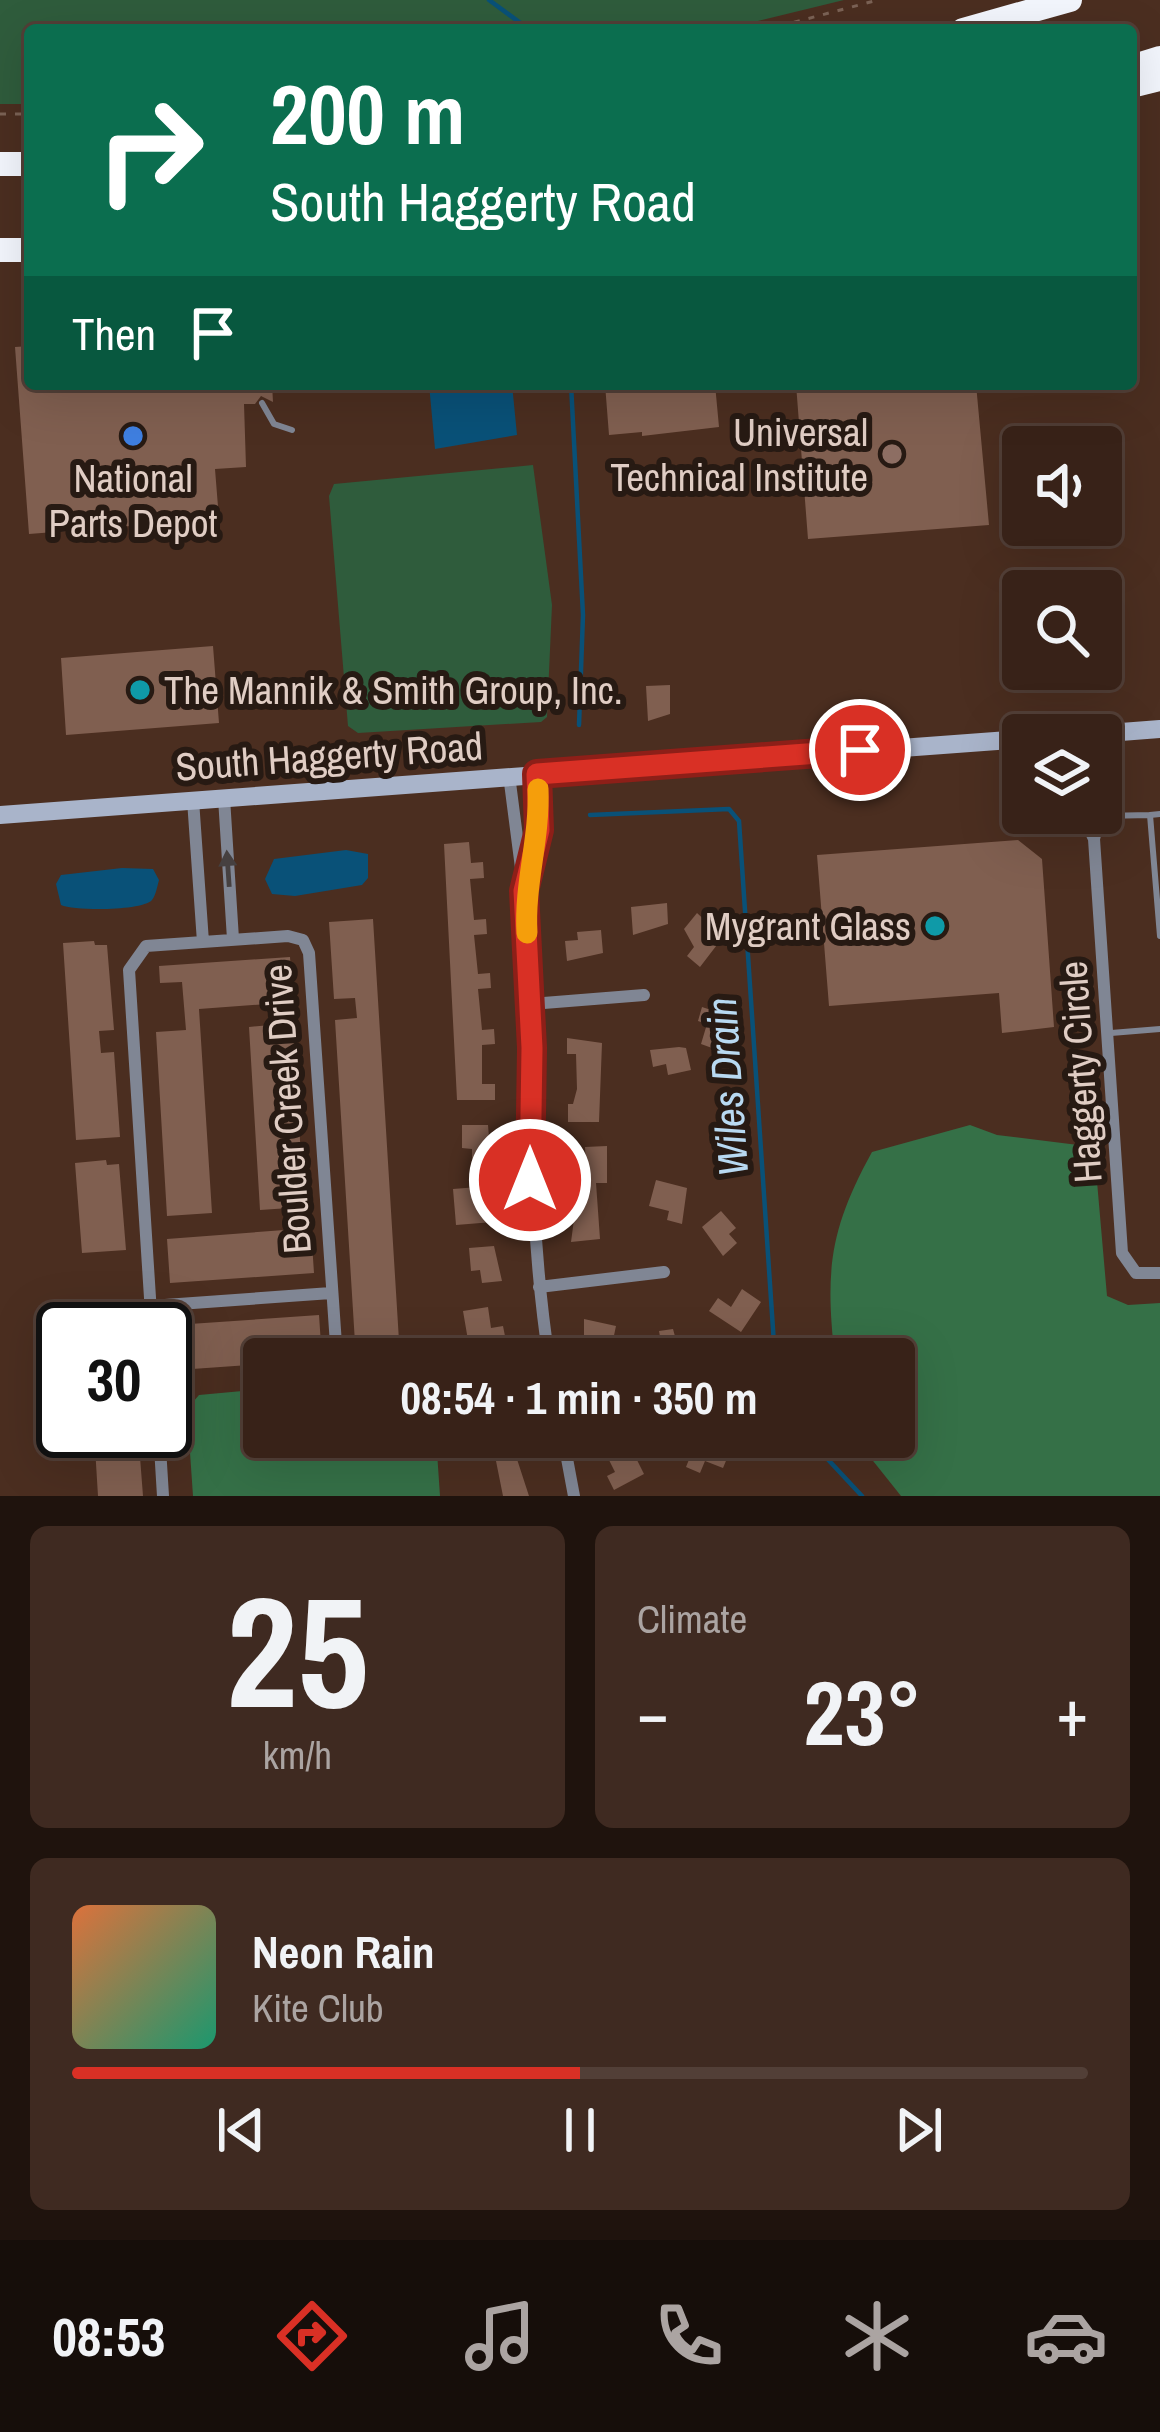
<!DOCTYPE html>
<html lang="en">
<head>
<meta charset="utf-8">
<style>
	:root { --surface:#382218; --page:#3f2a21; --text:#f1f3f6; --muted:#aba4a2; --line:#523f37; --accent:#d93025 }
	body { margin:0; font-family:"Archivo Narrow",sans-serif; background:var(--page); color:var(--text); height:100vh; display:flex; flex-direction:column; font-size:45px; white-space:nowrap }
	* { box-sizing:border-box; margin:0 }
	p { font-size:39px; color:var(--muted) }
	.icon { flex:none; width:66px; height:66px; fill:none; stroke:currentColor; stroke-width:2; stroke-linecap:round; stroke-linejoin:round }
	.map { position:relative; height:1496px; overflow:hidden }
	.side { display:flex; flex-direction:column; gap:30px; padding:30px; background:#1f130d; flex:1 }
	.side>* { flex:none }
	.top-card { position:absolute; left:24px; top:24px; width:1113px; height:366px; border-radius:12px; box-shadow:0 12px 48px #0002,0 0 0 3px var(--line); background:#0b6e4f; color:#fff; overflow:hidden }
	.fabs { position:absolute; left:1002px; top:426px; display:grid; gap:24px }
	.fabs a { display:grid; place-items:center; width:120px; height:120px; border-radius:12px; background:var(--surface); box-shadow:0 12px 48px #0002,0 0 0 3px var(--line); font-size:60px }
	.speed { position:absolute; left:36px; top:1302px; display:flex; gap:24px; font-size:60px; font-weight:700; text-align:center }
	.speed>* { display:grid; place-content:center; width:156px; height:156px; border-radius:50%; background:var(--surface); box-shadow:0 12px 48px #0002,0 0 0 3px var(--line); line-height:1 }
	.speed .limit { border:6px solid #111; border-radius:18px; background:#fff; color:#111 }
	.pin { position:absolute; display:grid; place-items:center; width:102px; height:102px; color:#fff; margin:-51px; border:6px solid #fff; border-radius:50%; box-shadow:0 3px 12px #0007 }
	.me { position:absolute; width:132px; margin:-66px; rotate:0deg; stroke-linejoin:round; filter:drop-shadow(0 0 9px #0008) }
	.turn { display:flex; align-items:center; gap:42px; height:252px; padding:0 48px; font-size:54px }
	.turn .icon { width:156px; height:156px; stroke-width:2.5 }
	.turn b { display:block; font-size:84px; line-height:102px }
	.then { display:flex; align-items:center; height:114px; padding:0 48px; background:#0003; gap:24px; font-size:45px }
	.big { font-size:90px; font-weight:800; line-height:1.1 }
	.side .widget { flex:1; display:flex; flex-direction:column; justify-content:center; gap:18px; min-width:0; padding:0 42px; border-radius:18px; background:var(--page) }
	.side .dial { align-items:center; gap:0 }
	.dial b { font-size:156px; line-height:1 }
	.song { display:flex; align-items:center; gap:36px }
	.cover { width:144px; height:144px; border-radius:18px; background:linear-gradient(135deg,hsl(20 70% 55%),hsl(160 70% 35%)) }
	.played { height:12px; border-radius:6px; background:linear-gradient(90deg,var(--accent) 50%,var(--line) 50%) }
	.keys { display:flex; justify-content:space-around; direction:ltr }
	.heat { display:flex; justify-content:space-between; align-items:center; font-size:66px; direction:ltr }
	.side .tiles { flex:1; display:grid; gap:30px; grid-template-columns:1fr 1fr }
	.widget:last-child { grid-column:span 2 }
	.trip { position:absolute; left:243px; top:1338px; width:672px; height:120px; border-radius:12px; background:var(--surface); box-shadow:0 12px 48px #0002,0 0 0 3px var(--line); font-weight:800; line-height:120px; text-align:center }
	.tabs { display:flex; height:192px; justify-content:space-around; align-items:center; background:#160e0a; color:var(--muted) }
	.tabs .icon { width:84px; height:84px }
	.tabs .current { color:var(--accent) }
	.tabs b { font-size:54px; color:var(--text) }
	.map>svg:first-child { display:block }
	.green { fill:#2f5c3c }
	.forest { fill:#357047 }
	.water { fill:#095178 }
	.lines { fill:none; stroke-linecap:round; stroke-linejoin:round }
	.stream { stroke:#095178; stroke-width:4.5 }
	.building { fill:#805f50 }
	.path { stroke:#7b6255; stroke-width:3; stroke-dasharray:6 9; stroke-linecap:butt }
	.service { stroke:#808694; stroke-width:6 }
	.minor { stroke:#808694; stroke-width:12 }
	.secondary { stroke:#a9b4ca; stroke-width:18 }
	.motorway { stroke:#f3f6fd; stroke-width:24 }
	.oneway { fill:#464040 }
	.route-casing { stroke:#8d1f18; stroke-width:30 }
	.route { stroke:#d93025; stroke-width:21 }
	.slow { stroke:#f59e0b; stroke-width:21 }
	.shop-dot { fill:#3f7fe0; stroke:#271a13; stroke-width:4.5 }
	.education-dot { fill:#8d6e63; stroke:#271a13; stroke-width:4.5 }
	.culture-dot { fill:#0f9aa8; stroke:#271a13; stroke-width:4.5 }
	.labels { text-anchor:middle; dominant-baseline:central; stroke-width:12; stroke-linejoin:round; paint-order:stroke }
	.poi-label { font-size:39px; fill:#e0cdc4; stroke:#271a13; text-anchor:end }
	.street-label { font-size:39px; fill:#e0cdc4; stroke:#271a13 }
	.water-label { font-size:42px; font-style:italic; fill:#b8d9f1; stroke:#271a13 }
</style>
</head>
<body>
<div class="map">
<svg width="1160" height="1496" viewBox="0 0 1160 1496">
	<rect width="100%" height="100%" fill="#4b2e20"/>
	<path class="green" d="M0 0H844L721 30H30V104H0Z
		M533 465 552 605 547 717 541 722 358 733 348 726 329 496 334 484Z"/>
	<path class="forest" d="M970 1125 997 1135 1094 1147 1107 1296 1128 1305 1160 1303V1496H901L854 1437H894V1359H835C825 1272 829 1230 872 1152Z
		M264 1389V1437H436L440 1496H193L187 1409 199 1395Z"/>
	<path class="water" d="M429 384H512L517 435 435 449Z
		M346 850 368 854V878L362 885 295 896 272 894 265 879 274 859Z
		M122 868 153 869 159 880C157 887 156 895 152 900 142 911 75 911 61 905L56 884 61 875Z"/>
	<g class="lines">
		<path class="stream" d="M489 0 530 30
			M571 384 583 615 579 725
			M590 815 729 809 739 821 775 1359
			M807 1437 862 1496"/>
	</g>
	<path class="building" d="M30 346V384H272L273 402 261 396 255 404H244L246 467 215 469 219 519 29 534 15 347Z
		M605 384H715L719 427 642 436V432L609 435Z
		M796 384H976L989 525 808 539Z
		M213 646 219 723 66 735 61 658Z
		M670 685V714L648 721 646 686Z
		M1018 840 1042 859 1054 1027 1002 1033 999 993 829 1006 817 855Z
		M469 842 471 863 483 862 484 878 470 879 474 920 486 919 487 934 474 935 478 974 490 973 491 988 478 989 482 1030 494 1029 495 1044 482 1045V1084H495V1100H457L444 844Z
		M667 903 668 924 633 935 631 907Z
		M697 913 723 937 700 967 687 956 694 947 684 929Z
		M373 919 400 1357 356 1359 335 1020 357 1018 355 998 334 999 329 922Z
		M601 930 603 953 567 961 565 941 578 940 577 932Z
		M94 941 95 945H107L114 1030 99 1031 101 1053 114 1052 120 1137 76 1140 63 943Z
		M290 957 293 1002 199 1009 212 1213 167 1216 156 1032 186 1030 182 982 160 983 159 966Z
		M702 1007 732 1017 723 1052 701 1044 707 1024 698 1021Z
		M293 1023 304 1207 260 1210 249 1027Z
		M567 1038 602 1043 599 1122H568V1104H573L577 1089 576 1054H567Z
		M679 1047 686 1048 691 1070 668 1075 666 1064 653 1067 650 1050Z
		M462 1125H488L491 1161H472V1149L462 1148Z
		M607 1146V1183H596L600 1239 571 1242 575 1212 568 1169 586 1168 585 1147Z
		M106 1160 107 1165 119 1164 126 1250 82 1253 75 1163Z
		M656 1180 687 1188 682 1224 667 1220 669 1211 649 1206Z
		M478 1187 480 1208 492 1207 493 1222 456 1225 453 1189Z
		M721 1211 736 1228 729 1234 737 1243 723 1256 702 1227Z
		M311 1228 314 1273 170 1283 167 1239Z
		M494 1246 502 1281 482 1283 480 1270 471 1271 469 1248Z
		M742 1289 761 1302 741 1332 709 1311 718 1298 731 1307Z
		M488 1307 491 1328 503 1326 506 1341 469 1346 463 1311Z
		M319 1315 322 1359H264V1364L178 1370 175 1325Z
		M584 1319 616 1326 609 1359 584 1356Z
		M673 1329 676 1340H700L703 1357 664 1359 659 1331Z
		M94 1431H138L143 1496H98Z
		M484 1437H523L526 1451 515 1453 529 1496H503L495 1456 488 1457Z
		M698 1437 733 1444 723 1468 705 1461 700 1473 686 1467Z
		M628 1442 644 1474 614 1490 607 1476 615 1472 606 1454Z"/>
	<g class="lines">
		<path class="path" d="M765 30 878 0
			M0 114H30"/>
		<path class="service" d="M985 389 1046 384
			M262 403 274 424 292 430
			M1160 814 1150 815 1160 936
			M1101 816 1150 815
			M1111 1033 1160 1029"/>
		<path class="minor" d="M509 775 524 891 539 830 537 774
			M224 798 233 939
			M193 800 203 942
			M1082 813 1094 839 1104 801 1101 738
			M1094 839 1122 1253 1136 1273H1160
			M524 891C533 1047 525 1204 549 1359
			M531 1004 644 995
			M539 1287 664 1272
			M151 1306 331 1293
			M152 1329 129 970 146 946 288 936 303 940 309 953 337 1359
			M159 1431 163 1496
			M563 1437 574 1496"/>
		<path class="secondary" d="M1082 735 1160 729
			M0 815 1023 739"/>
		<path class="motorway" d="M963 30 1070 0
			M1131 67 1160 58
			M1131 86 1160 79
			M0 164H30
			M0 250H30"/>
	</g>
	<defs><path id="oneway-solid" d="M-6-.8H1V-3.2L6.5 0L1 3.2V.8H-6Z" transform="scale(3)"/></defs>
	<use class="oneway" href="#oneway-solid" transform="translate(228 869) rotate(-94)"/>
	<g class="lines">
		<defs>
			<path id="route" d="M530 1180 532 1048 524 891 539 830 537 774 860 750"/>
		</defs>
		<use href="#route" class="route-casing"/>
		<use href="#route" class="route"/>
		<path class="slow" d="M527 933C524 884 540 839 538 789"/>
	</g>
	<circle class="shop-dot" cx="133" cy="436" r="12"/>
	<circle class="education-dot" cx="892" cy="454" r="12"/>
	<g class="culture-dot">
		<circle cx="140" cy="690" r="12"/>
		<circle cx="935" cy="926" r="12"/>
	</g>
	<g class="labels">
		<g class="poi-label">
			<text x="868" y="432">Universal<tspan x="868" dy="45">Technical Institute</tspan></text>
			<text x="133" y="478" text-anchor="middle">National<tspan x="133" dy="45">Parts Depot</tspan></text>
			<text x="164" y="690" text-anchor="start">The Mannik &amp; Smith Group, Inc.</text>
			<text x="911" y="926">Mygrant Glass</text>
		</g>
		<g class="street-label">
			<text transform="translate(329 756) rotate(-4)">South Haggerty Road</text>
			<text transform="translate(1080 1072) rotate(-94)">Haggerty Circle</text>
			<text transform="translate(287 1109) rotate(-94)">Boulder Creek Drive</text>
		</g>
		<g class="water-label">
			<text transform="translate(727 1087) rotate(-94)">Wiles Drain</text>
		</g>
	</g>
</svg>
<div class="fabs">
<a><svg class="icon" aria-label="sound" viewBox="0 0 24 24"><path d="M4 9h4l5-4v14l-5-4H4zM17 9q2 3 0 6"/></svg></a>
<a><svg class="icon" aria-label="search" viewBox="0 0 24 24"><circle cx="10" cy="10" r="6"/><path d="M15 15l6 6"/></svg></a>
<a><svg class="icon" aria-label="layers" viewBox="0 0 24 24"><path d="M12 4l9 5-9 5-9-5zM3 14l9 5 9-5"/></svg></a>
</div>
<div class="speed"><div class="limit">30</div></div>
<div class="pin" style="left:860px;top:750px;background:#d93025"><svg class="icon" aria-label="arrive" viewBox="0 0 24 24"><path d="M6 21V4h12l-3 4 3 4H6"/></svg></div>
<svg class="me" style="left:530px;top:1180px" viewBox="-20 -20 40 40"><circle r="17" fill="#d93025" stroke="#fff" stroke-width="3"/><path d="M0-11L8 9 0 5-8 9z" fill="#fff"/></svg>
<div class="trip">08:54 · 1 min · 350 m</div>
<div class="top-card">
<div class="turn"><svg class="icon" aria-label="right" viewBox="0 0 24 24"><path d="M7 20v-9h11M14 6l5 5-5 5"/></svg><div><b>200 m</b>South Haggerty Road</div></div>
<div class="then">Then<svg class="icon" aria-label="arrive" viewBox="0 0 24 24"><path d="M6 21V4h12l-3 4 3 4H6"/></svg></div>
</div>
</div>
<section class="side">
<div class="tiles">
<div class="widget dial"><b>25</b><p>km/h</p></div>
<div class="widget"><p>Climate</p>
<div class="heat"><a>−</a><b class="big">23°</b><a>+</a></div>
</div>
<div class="widget">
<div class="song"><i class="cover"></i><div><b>Neon Rain</b><p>Kite Club</p></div></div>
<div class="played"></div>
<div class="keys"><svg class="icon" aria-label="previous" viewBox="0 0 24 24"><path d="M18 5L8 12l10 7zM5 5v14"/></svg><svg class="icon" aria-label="pause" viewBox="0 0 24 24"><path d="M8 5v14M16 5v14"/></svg><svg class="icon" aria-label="next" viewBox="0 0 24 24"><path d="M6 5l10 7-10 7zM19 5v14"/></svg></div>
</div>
</div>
</section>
<nav class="tabs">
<b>08:53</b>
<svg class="icon current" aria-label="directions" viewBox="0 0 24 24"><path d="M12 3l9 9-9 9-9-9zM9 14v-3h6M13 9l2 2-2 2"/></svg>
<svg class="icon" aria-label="music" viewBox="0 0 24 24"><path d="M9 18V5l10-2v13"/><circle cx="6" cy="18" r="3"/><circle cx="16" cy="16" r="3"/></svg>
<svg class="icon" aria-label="phone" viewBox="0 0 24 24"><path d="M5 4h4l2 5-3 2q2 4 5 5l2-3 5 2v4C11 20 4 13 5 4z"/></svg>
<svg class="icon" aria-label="climate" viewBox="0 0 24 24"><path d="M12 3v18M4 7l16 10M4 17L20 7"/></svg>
<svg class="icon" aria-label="car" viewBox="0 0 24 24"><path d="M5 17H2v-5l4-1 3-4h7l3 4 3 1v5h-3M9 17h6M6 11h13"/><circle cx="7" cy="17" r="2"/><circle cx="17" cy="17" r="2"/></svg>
</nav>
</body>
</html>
